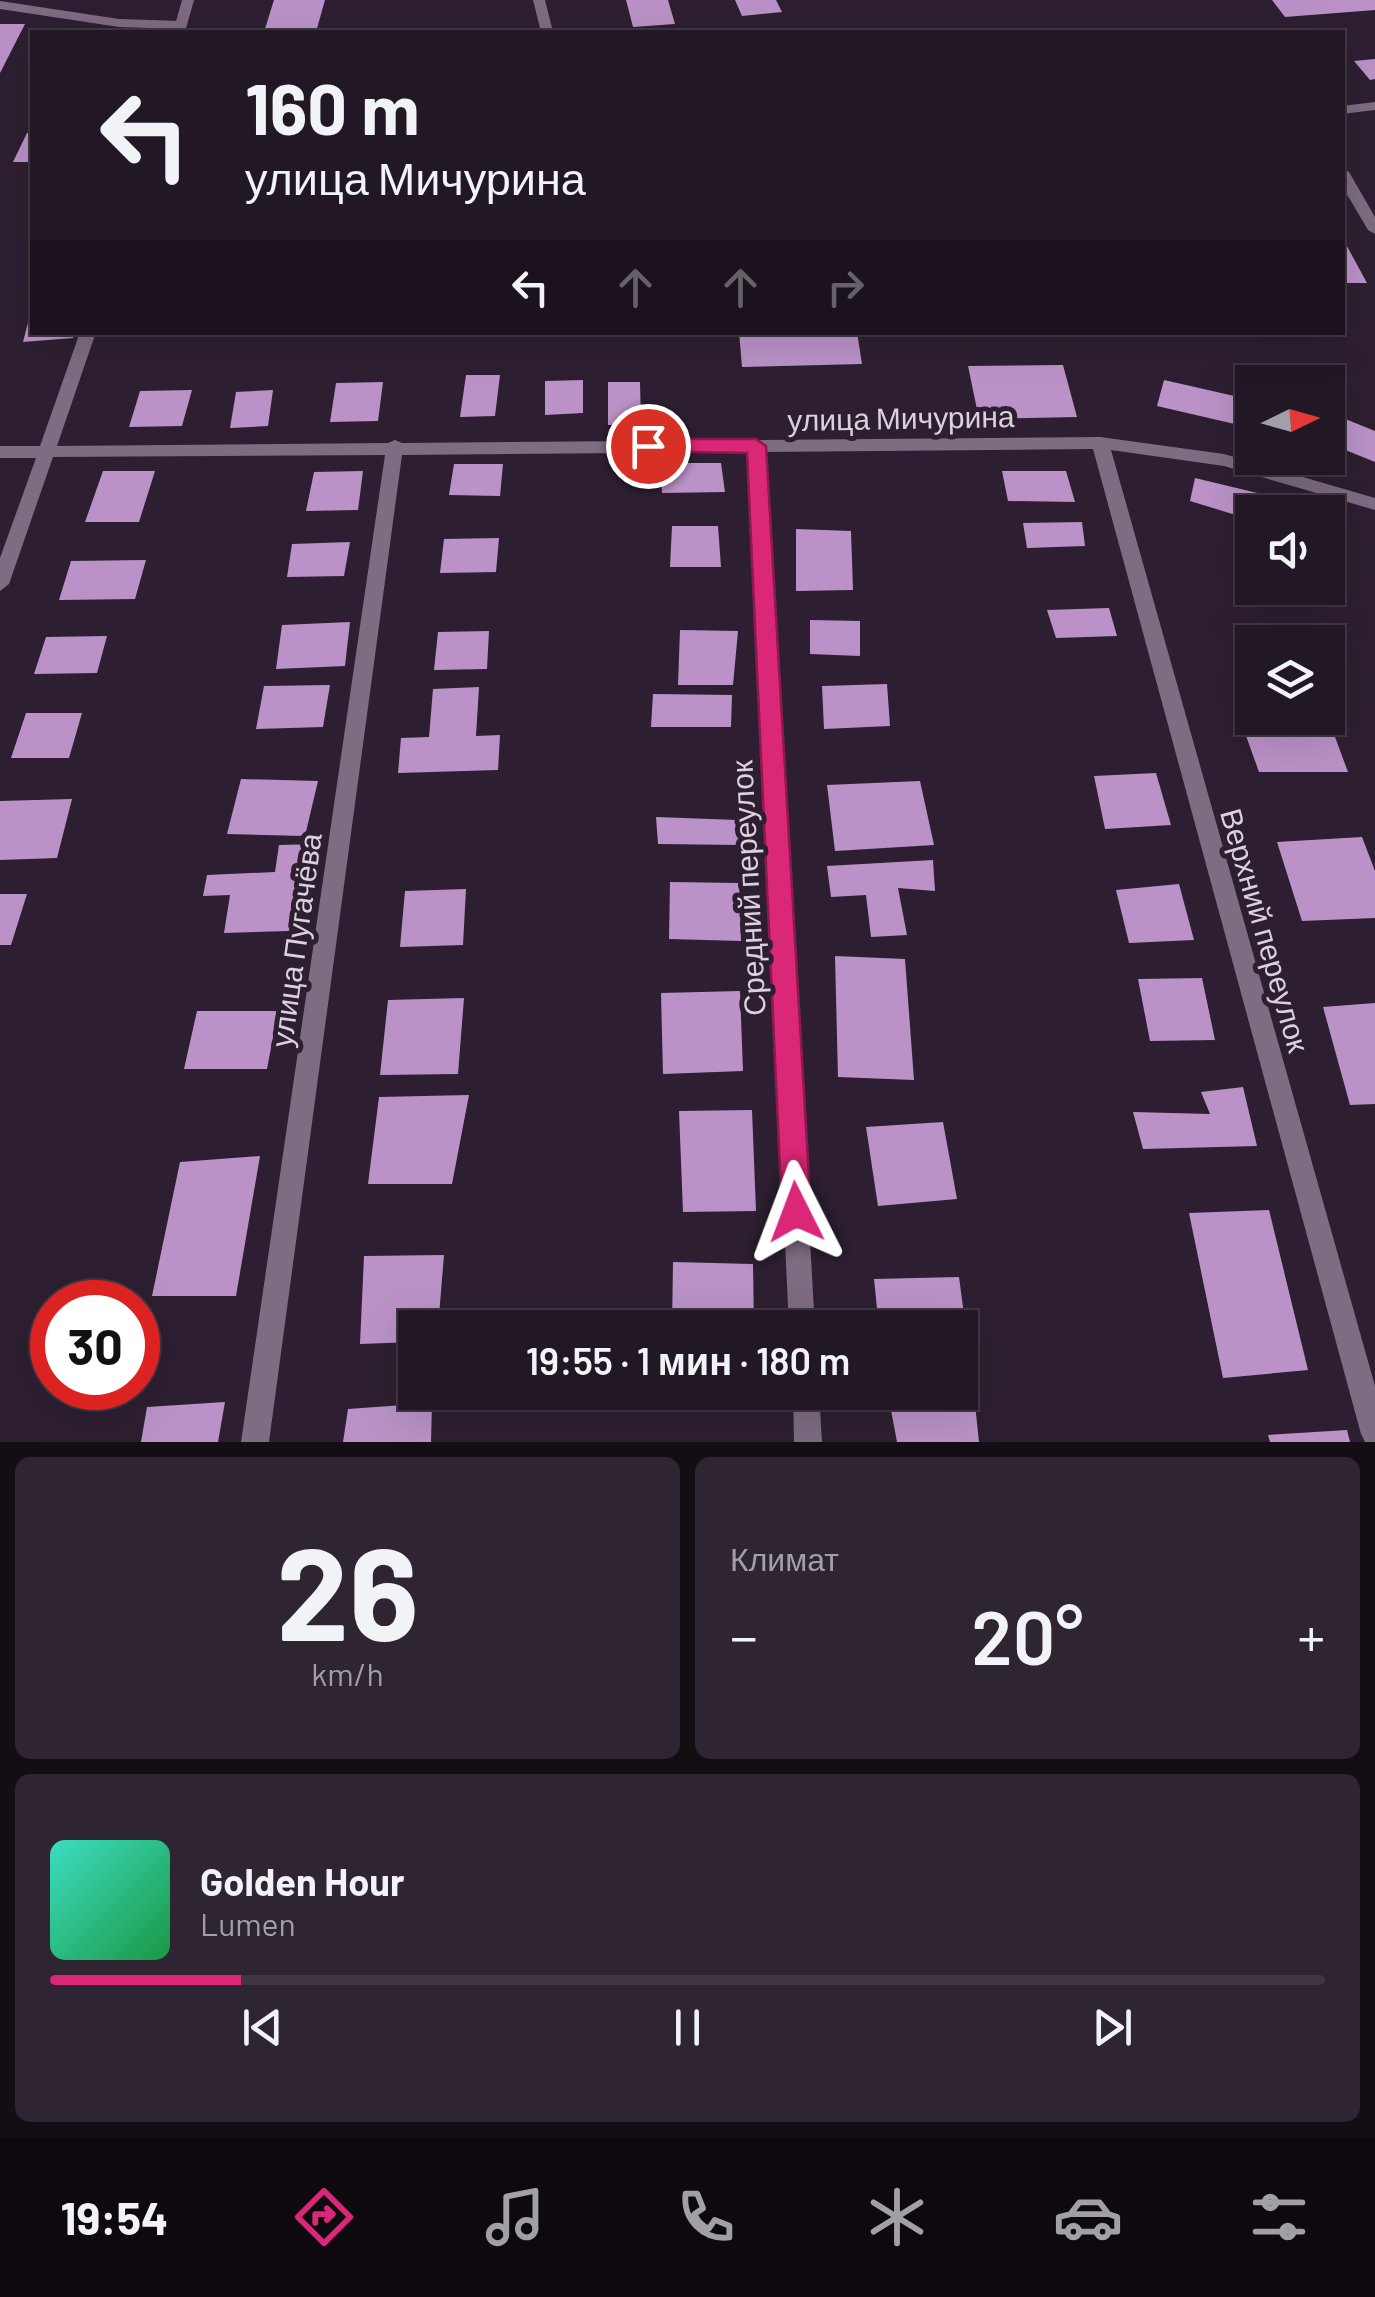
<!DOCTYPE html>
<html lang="ru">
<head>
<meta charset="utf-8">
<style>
	:root { --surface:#221725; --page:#2e2432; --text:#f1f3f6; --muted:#a29fa7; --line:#3f3642; --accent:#db2777 }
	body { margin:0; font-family:Barlow,sans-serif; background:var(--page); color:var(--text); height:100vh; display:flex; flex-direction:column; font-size:38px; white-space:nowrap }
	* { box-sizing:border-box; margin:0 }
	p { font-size:32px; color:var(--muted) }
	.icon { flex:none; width:55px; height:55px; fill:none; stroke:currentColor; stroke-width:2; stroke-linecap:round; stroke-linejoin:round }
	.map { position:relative; height:1442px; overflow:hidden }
	.details { display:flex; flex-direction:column; gap:15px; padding:15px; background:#130d14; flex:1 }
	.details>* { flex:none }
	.hud { position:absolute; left:30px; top:30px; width:1315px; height:305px; border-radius:0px; box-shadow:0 10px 40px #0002,0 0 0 2px var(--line); background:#221725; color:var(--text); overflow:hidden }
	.needle { width:65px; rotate:85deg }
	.fabs { position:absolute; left:1235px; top:365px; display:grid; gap:20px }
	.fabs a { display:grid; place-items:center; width:110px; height:110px; border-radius:0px; background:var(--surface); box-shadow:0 10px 40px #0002,0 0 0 2px var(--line); font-size:50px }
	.speed { position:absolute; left:30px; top:1280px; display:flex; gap:20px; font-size:50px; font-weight:700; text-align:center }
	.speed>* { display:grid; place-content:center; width:130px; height:130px; border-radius:50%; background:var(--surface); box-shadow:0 10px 40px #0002,0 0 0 2px var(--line); line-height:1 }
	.speed .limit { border:15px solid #d22; background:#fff; color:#111 }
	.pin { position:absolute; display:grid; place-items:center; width:85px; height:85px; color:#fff; margin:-42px; border:5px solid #fff; border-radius:50%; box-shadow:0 2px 10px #0007 }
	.me { position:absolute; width:110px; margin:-55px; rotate:357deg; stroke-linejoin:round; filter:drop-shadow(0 0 8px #0008) }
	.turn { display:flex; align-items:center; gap:35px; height:210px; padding:0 50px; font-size:45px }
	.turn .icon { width:130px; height:130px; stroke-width:2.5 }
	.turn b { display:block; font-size:70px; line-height:85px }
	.lanes { display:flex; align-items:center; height:95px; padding:0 50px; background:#0003; justify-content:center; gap:50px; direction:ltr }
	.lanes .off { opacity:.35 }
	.big { font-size:75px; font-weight:600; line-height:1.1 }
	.details .widget { flex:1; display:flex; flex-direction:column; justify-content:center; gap:15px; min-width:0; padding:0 35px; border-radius:15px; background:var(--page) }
	.details .dial { align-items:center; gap:0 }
	.dial b { font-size:130px; line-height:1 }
	.song { display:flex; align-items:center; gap:30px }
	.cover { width:120px; height:120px; border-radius:15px; background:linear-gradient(135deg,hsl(170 70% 55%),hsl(140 70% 35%)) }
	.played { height:10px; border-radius:5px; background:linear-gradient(90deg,var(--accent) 15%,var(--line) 15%) }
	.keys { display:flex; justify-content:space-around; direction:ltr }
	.heat { display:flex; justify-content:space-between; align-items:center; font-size:55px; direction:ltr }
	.details .tiles { flex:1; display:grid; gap:15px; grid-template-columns:1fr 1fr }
	.widget:last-child { grid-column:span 2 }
	.trip { position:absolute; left:398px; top:1310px; width:580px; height:100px; border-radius:0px; background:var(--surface); box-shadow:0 10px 40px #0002,0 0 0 2px var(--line); font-weight:600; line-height:100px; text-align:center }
	.tab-bar { display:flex; height:160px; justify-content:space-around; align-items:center; background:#0e090f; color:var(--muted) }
	.tab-bar .icon { width:70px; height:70px }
	.tab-bar .active { color:var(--accent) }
	.tab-bar b { font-size:45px; color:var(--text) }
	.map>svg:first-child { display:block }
	.building { fill:#ba92c7 }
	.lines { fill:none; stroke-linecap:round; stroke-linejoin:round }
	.lane { fill:#7d6c82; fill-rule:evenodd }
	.street { fill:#7d6c82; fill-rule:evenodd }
	.route { fill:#db2777; stroke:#8e194d; stroke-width:2.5 }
	.labels { text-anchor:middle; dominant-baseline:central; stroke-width:10; stroke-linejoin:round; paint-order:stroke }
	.street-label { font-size:30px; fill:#dad1dd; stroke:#2d1f31 }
</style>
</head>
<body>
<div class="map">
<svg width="1375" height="1442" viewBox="0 0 1375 1442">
	<rect width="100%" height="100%" fill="#2d1f31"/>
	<path class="building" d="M274 0H325L316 32H264Z
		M626 0H668L675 24 633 27Z
		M735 0H776L782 12 742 16Z
		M1272 0H1375V10L1285 17Z
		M0 24H25L0 73Z
		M1375 59V79L1370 80 1354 61Z
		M27 133H32V162H13Z
		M1342 237 1367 283H1342Z
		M31 311 32 332H74L73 338 23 342Z
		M739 332H857L862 364 742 367Z
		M1063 365 1077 417 979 419 968 366Z
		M466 375H500L495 416 460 417Z
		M583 380V413L545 415V381Z
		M1164 380 1252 400V428L1157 406Z
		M383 382 378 421 330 422 336 383Z
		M608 382H640L641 424 608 425Z
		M192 390 182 426 129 427 140 391Z
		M273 390 268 426 230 428 236 392Z
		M1328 412 1375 431V462L1328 443Z
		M660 463H721L725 492 662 493Z
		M454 464H503L500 496 449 495Z
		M103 471H155L139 522H85Z
		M363 471 358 510 306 511 314 472Z
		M1002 471H1066L1075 502 1008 501Z
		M1195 478 1283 499 1279 512H1252V520L1190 501Z
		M1082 522 1085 546 1027 548 1023 523Z
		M672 526H718L721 567H670Z
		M796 529 851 531 853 590 796 591Z
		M499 538 496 572 440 573 444 539Z
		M350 542 344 576 287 577 292 544Z
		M146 560 135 599 59 600 71 561Z
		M1109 608 1117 636 1056 638 1047 610Z
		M810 620 860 621V656L810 654Z
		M350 622 345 666 276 669 282 625Z
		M680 630 738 631 733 685H678Z
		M489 631 487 669 434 670 438 632Z
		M107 636 97 673 34 674 46 637Z
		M887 684 890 726 824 729 822 686Z
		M330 685 323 727 256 729 264 686Z
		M479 687 476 736 500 735 498 770 398 773 401 738 429 737 433 689Z
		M653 694 732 695 731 727H651Z
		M1235 705H1252V718H1328L1348 772H1259Z
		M26 713H82L69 758H11Z
		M1156 773 1171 825 1105 829 1094 776Z
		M241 779 318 781 305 836 227 834Z
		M920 781 934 845 835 851 827 785Z
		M72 799 57 858 0 860V801Z
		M656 817 737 820 741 845 658 844Z
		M1362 837 1375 871V918L1302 921 1277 842Z
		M318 844 311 899 293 900 289 931 224 933 230 895 203 896 207 875 275 872 279 845Z
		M933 860 935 891 898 888 907 935 871 937 866 895 831 897 827 866Z
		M670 882 739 883 741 941 669 939Z
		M1179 884 1194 940 1129 943 1116 890Z
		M466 889 463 945 400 947 405 891Z
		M0 894H27L11 945H0Z
		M835 956 905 959 914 1080 838 1077Z
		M1202 978 1215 1040 1150 1041 1138 979Z
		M740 991 743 1071 663 1074 661 993Z
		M464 998 458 1074 380 1075 388 1000Z
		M1375 1003V1104L1350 1105 1323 1007Z
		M197 1011H278L267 1069H184Z
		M1243 1087 1257 1146 1143 1149 1133 1112 1210 1114 1201 1092Z
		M469 1095 452 1184H368L379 1097Z
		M752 1110 756 1211 683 1212 679 1111Z
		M943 1122 957 1199 878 1206 866 1127Z
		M260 1156 236 1296H152L180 1162Z
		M1269 1210 1308 1370 1223 1378 1189 1213Z
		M444 1255 438 1328H415V1342L360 1344 364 1256Z
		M673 1262 753 1264 754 1328H672Z
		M959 1277 970 1360H960V1328H879L874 1279Z
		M225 1402 218 1442H141L147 1407Z
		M432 1403 431 1442H343L348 1409Z
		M975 1404 979 1442H897L891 1410Z
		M1347 1430 1350 1442H1270L1268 1435Z"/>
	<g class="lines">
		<path class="lane" d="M0 1 119 19 181 21 187 25 181 29 119 27 0 9Z"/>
		<path class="street" d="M182 0H194L185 32H173Z
			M533 0H545L553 32H541Z
			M1375 102V110L1342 114V106Z
			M1342 168 1349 172 1375 217V234L1368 230 1342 186Z
			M80 332H96L57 446 388 443 395 440 402 443 1100 437 1224 454 1375 498V510L1224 466 1111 450 1375 1386V1442H1365L1361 1434 1093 449 765 452 815 1328H789L748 452 402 455 269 1442H241L385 455 53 457 9 584 0 591V558L36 458H0V446H40Z
			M793 1392H819L822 1442H794Z"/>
	</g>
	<path class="route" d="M648 439H756L766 446 811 1212 806 1222 796 1227 786 1222 782 1212 747 453 641 451 638 446Z"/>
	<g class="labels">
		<g class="street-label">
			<text transform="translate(901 417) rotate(-1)">улица Мичурина</text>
			<text transform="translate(747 888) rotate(-93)">Средний переулок</text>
			<text transform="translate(1266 930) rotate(74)">Верхний переулок</text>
			<text transform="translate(295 940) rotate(-82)">улица Пугачёва</text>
		</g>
	</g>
</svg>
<div class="fabs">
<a><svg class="needle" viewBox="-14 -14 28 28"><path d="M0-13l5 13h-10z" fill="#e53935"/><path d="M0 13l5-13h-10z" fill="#a29fa7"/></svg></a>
<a><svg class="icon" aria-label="sound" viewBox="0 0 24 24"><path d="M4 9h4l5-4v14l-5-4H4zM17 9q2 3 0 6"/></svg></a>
<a><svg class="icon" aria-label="layers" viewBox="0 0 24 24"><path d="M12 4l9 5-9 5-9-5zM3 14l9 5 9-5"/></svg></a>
</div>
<div class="speed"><div class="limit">30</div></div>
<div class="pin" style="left:648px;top:446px;background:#d93025"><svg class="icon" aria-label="arrive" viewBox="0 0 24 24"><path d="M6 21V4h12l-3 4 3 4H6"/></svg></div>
<svg class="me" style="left:796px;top:1212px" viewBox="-20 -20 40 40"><path d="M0-17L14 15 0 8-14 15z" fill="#db2777" stroke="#fff" stroke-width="4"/></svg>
<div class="trip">19:55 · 1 мин · 180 m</div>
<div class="hud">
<div class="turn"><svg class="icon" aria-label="left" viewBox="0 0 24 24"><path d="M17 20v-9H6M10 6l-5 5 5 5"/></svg><div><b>160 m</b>улица Мичурина</div></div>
<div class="lanes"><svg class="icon" aria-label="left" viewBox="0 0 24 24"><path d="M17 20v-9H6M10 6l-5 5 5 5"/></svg><svg class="icon off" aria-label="ahead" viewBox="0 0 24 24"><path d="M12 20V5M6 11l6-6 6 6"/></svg><svg class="icon off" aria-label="ahead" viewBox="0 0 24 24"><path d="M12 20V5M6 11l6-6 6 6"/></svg><svg class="icon off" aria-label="right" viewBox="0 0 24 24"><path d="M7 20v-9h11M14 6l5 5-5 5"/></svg></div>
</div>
</div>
<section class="details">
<div class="tiles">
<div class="widget dial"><b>26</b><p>km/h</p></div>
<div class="widget"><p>Климат</p>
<div class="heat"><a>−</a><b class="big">20°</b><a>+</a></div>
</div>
<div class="widget">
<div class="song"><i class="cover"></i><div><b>Golden Hour</b><p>Lumen</p></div></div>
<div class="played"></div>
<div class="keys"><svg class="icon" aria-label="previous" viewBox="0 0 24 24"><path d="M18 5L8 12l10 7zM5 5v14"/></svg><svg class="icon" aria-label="pause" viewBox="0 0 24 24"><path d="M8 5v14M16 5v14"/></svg><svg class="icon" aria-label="next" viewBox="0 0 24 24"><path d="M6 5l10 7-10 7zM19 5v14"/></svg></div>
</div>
</div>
</section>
<nav class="tab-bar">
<b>19:54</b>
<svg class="icon active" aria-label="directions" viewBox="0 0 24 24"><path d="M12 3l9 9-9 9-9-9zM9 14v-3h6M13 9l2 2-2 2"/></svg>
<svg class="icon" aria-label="music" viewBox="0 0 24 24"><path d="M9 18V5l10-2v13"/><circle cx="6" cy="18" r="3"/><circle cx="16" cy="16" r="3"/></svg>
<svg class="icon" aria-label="phone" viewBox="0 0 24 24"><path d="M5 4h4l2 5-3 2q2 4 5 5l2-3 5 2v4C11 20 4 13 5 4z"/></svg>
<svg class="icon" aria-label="climate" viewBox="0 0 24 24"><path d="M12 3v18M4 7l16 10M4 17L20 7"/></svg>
<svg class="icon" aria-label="car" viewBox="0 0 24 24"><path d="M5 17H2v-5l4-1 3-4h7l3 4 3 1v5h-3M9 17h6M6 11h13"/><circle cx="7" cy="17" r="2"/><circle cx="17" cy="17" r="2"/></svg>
<svg class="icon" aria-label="filters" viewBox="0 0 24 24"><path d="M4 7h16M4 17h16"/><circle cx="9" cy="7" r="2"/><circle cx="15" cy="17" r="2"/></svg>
</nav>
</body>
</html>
